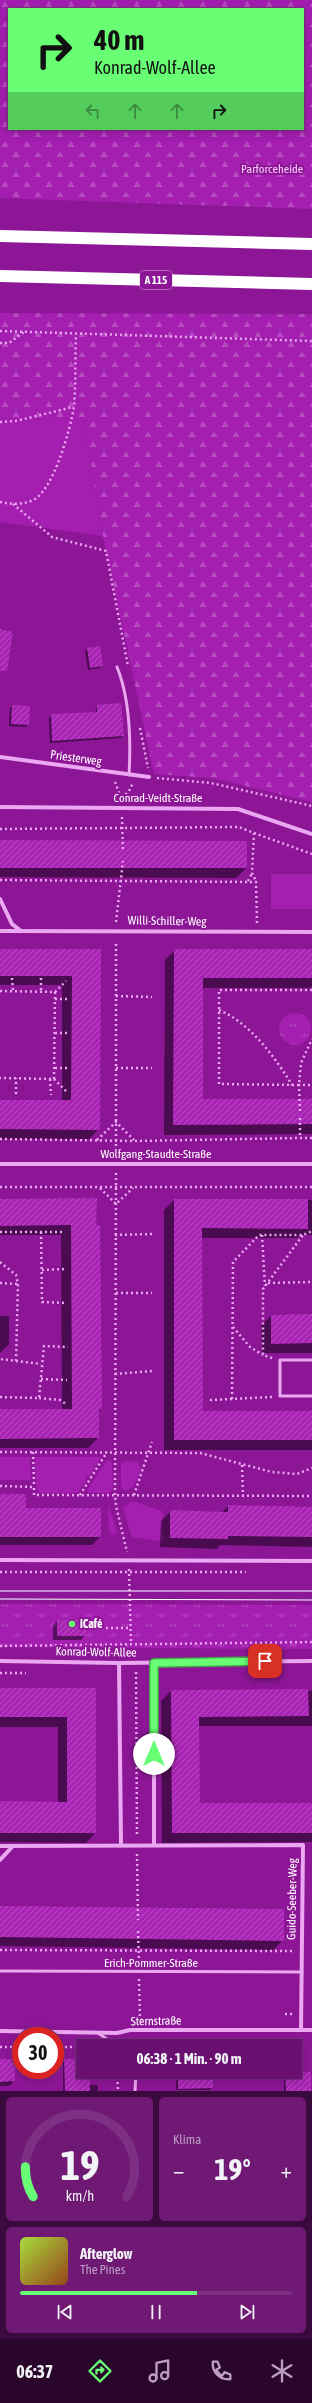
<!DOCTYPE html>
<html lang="de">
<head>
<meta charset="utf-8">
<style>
	:root { --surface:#6a1070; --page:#6f1975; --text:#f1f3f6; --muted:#be9dc3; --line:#7d3083; --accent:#68ff74 }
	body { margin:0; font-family:"Asap Condensed",sans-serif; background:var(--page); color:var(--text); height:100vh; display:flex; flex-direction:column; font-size:15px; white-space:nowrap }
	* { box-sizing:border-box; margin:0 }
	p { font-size:13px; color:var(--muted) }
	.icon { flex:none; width:22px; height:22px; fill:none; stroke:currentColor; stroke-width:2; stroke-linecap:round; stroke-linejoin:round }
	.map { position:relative; height:2091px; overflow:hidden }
	.side { display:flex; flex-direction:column; gap:6px; padding:6px; background:#3a093e; flex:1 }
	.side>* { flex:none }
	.top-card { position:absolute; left:8px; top:8px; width:296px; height:122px; border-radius:0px; box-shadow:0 2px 10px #0003,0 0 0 1px var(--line); background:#68ff74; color:#111; overflow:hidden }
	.speed { position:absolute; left:12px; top:2027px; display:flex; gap:8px; font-size:20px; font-weight:700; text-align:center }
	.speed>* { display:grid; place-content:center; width:52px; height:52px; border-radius:50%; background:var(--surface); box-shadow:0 2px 10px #0003,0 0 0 1px var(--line); line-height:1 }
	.speed .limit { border:6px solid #d22; background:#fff; color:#111 }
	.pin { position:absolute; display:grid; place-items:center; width:34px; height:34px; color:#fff; margin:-17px; border-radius:8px; box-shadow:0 2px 6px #0006 }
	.me { position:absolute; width:44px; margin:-22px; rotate:0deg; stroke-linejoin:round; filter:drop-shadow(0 0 3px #0008) }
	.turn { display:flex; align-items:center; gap:14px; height:84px; padding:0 20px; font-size:18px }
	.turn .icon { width:52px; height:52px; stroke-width:2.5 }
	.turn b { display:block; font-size:28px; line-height:34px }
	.lanes { display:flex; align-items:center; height:38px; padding:0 20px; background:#0003; justify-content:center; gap:20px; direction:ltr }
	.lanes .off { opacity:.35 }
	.big { font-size:30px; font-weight:700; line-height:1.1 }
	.side .card { flex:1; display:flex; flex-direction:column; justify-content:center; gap:6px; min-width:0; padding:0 14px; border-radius:6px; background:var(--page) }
	.side .dial { align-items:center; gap:0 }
	.dial svg { height:104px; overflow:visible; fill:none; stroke:var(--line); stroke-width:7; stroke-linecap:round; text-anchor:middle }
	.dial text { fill:var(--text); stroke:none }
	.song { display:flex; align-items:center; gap:12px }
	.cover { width:48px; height:48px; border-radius:6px; background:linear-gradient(135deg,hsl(80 70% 55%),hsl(20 70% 35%)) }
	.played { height:4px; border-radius:2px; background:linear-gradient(90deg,var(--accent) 65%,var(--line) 65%) }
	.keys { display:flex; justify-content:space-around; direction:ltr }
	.heat { display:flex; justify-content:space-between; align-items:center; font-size:22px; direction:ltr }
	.side .tiles { flex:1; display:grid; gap:6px; grid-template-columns:1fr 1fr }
	.card:last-child { grid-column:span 2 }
	.trip { position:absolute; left:76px; top:2039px; width:226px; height:40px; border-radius:0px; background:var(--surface); box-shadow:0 2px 10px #0003,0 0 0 1px var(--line); font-weight:700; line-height:40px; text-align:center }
	.menu { display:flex; height:64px; justify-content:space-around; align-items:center; background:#2a062d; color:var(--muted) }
	.menu .icon { width:28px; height:28px }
	.menu .current { color:var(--accent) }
	.menu b { font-size:18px; color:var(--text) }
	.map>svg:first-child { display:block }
	.green { fill:#a41eb0 }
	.forest { fill:url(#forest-firs); fill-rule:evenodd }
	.park { fill:url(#park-tufts) }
	.shadow { fill:#0007 }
	.building { fill:url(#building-hatch) }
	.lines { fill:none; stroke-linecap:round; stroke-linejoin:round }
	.path { stroke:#eba7f1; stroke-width:2.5; stroke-dasharray:2 3; stroke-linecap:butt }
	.lane { stroke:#eba7f1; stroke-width:3 }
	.street { stroke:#eba7f1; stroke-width:4 }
	.highway { stroke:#fff; stroke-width:12 }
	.tram { stroke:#fff; stroke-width:1 }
	.route-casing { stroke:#44a64b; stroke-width:10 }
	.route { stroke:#68ff74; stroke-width:7 }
	.poi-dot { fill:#68ff74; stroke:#8d1696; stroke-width:1.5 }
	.labels { text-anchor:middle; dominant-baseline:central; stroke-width:4; stroke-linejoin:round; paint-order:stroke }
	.shield { fill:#8d1696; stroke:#ddb9e0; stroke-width:1 }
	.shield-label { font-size:11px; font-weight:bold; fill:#fff }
	.park-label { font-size:12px; fill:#f8cffc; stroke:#8d1696 }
	.street-label { font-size:12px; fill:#fff; stroke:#8d1696 }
	.poi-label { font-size:12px; font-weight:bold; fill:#fff; stroke:#8d1696; text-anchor:start }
</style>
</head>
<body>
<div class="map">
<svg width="312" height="2091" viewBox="0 0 312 2091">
	<defs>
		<pattern id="forest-firs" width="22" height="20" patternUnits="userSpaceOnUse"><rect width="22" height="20" fill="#a41eb0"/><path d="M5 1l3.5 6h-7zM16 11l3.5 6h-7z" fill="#b64bc0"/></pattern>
		<pattern id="park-tufts" width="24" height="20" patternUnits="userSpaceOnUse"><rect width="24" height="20" fill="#a41eb0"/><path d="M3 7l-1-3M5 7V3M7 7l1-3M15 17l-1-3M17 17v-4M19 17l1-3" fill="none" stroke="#b64bc0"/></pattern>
		<pattern id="building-hatch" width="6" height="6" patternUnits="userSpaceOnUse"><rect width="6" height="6" fill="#a924b4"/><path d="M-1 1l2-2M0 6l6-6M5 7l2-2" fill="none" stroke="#ba50c3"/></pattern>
	</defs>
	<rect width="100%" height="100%" fill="#8d1696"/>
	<path class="green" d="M83 418 103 536 0 522V421Z
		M271 874H312V909H271Z
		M0 1457H30L31 1480H0Z
		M35 1457H101L90 1476 87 1475 85 1480 86 1482 77 1493H39L36 1486Z
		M107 1460 112 1462 113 1489 110 1493H89L87 1490Z
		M126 1461 138 1462 141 1470 134 1486 125 1491 121 1486V1464Z
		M132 1501 162 1511 164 1542 133 1537 131 1535 123 1508Z
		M108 1503 117 1533 112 1536 109 1529Z"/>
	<path class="forest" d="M0 0H312V209L0 198ZM9 9H303V129H9Z
		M0 313 312 314V802L212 778 154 774 103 536 83 418 0 421Z"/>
	<path class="park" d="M279 1029a16 16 0 1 1 32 0a16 16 0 1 1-32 0Z
		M0 1604 312 1605V1649L0 1647Z"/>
	<path class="shadow" d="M88 649 102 666 99 668 88 670 85 651Z
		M12 706 28 725 26 727 9 726 10 708Z
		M97 706 123 736 121 738 50 743 49 718 51 715 95 713Z
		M0 841 246 868 236 878 0 877Z
		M0 950H100L99 1129 89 1139H0V1101H62V985H0Z
		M175 950H312V986L310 988H202V1100H312V1134L164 1135 165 960Z
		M0 1199 95 1226 101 1408 98 1411V1438L88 1448H0V1410H62L61 1235H0Z
		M174 1200H312V1235H300L297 1238H201L202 1412H312V1450H164V1210Z
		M312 1315V1353H262L261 1325 271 1316Z
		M0 1316H9V1344L0 1353Z
		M0 1495 25 1509 100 1537 92 1545H0Z
		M228 1506 312 1508V1547L220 1545 217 1549 160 1547 161 1521 171 1511 222 1512Z
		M57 1621 85 1635 81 1640H53V1626Z
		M0 1688 95 1689V1833L86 1843 0 1842V1802L58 1803V1727H0Z
		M171 1691H312V1726H198L199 1804H312V1842L162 1843 161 1701Z
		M0 1908 283 1940 273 1950 0 1946Z
		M0 2060 14 2081 9 2086H0Z
		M65 2060H83V2072H89V2085H98V2091H63V2063Z
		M176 2072H212V2088L210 2090H176Z
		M286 2074 310 2091H284V2076Z"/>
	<path class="building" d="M0 629 13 632 7 671H0Z
		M100 646 103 666 90 668 87 648Z
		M121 703 124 736 52 741 51 714 97 712V705Z
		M12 705 30 706 29 725 11 724Z
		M0 840 247 841V868H0Z
		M0 949H101L100 1130 0 1129V1100H71L72 976H0Z
		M174 949H312V978H203V1099H312V1124L173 1125Z
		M97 1198 96 1225H100L102 1409H99V1438L0 1439V1409H72L71 1225 0 1226V1199Z
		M174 1199H308V1229L202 1228 203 1411H312V1440H174Z
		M312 1314V1343L271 1344V1315Z
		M0 1494H26V1508H101V1537H0Z
		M228 1505 312 1507V1537L228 1536V1539L170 1538V1510L228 1512Z
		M57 1620H86V1636H57Z
		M0 1688H96V1833H0V1801L67 1802V1717H0Z
		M308 1689 309 1716 199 1717 200 1803H312V1833H172L171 1690Z
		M0 1906 284 1909V1941L0 1937Z
		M0 2059H15V2081L0 2082Z
		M64 2059H83V2072H90V2091H65Z
		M178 2072H213V2088L178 2089Z
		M311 2072V2091H286L285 2073Z"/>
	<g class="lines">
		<path class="path" d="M0 331 312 341
			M0 343H9L25 331
			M0 422 16 421 73 407
			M0 502C10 504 21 505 31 501 53 494 71 427 74 406 76 382 75 358 76 335
			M13 504 52 537 106 551 128 666
			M140 728 148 768
			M157 778 211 783 312 806
			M115 782 121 798
			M122 798 129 791 133 783
			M122 817 123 852
			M0 829 239 827 254 833 252 873 256 881
			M254 833 312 854
			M0 880 256 882 257 923
			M248 881 252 873
			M116 922 123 861
			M12 978 13 991
			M41 978V992
			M312 990H219V1084L299 1085 301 1063 312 1039
			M0 991 55 992 54 1079 0 1078
			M55 992 66 981
			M116 996 152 997
			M55 999H68
			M219 1010C250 1023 275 1057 292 1085
			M55 1033H68
			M55 1068H69
			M116 1068H152
			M50 1079 51 1095
			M54 1079 68 1093
			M16 1094V1078
			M300 1111 299 1085H312
			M300 1118V1138H312
			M0 1139 135 1141 300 1138
			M97 1140 116 1122 134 1140
			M116 1156V941
			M116 1173 115 1495 116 1506 127 1552
			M0 1187H312
			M100 1188 116 1204 133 1188
			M0 1232H65
			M41 1232 42 1302 67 1303
			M115 1235 152 1234
			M262 1235 265 1286
			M0 1262 16 1275 18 1284 16 1361 0 1359
			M42 1270 66 1269
			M0 1283 18 1284
			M268 1283 312 1282
			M116 1293H152
			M233 1327 250 1347 263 1355
			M272 1358 263 1355V1289L303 1235
			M16 1361 41 1364
			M115 1374 152 1371
			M41 1379 67 1380
			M0 1397 39 1398 44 1346 68 1347
			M272 1397 232 1399 233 1262 259 1235H303L312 1231
			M39 1398 60 1400 66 1404
			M210 1400 232 1399
			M0 1452 200 1453 272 1472 297 1474 312 1468
			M33 1452 34 1487
			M242 1465 243 1496
			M0 1486 34 1487V1495L312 1496
			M80 1495 107 1452
			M134 1495 152 1442
			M129 1569 131 1644
			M0 1572H246
			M86 1628H131
			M0 1646 312 1642
			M136 1672 137 1837
			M0 1673H26
			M137 1854 138 1920
			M138 1931 139 1962
			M0 1950 293 1951
			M139 1979 140 2020
			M285 2014H292
			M140 2046V2039
			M151 2046 159 2040
			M0 2047H21
			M55 2047H83
			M117 2072 118 2091"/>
		<path class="lane" d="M117 667C130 699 131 740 129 775
			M312 1360H280V1396H312
			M0 1971 302 1972
			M98 2033 117 2046
			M135 2091 136 2072"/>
		<path class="street" d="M0 757 149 777
			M0 807 238 809 312 834
			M0 899 12 924 21 931
			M0 931 312 932
			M0 1164H312
			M0 1560 312 1561
			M0 1661 119 1663 312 1661
			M119 1663 121 1845
			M154 1663V1845
			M0 1846 303 1845 301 2030
			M0 1860 13 1846
			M0 2031 117 2033 130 2030H312"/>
		<path class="highway" d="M0 236 312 244
			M0 276 312 284"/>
		<path class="tram" d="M0 1591H312
			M0 1599 312 1600"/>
	</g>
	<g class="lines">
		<defs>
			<path id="route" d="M154 1754V1663L265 1661"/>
		</defs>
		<use href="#route" class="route-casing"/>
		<use href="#route" class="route"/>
	</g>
	<circle class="poi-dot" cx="72" cy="1624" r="4"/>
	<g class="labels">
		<rect class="shield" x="140" y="271" width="32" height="18" rx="3"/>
		<g class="shield-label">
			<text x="156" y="280">A 115</text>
		</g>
		<g class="park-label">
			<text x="272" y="169">Parforceheide</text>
		</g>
		<g class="street-label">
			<text transform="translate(76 758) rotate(8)">Priesterweg</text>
			<text x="158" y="798">Conrad-Veidt-Straße</text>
			<text transform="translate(167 921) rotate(1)">Willi-Schiller-Weg</text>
			<text x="156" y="1154">Wolfgang-Staudte-Straße</text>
			<text transform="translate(96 1652) rotate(1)">Konrad-Wolf-Allee</text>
			<text transform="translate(292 1899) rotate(-89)">Guido-Seeber-Weg</text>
			<text x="151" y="1963">Erich-Pommer-Straße</text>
			<text transform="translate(156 2021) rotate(-1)">Sternstraße</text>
		</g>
		<g class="poi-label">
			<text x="80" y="1624">iCafé</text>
		</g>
	</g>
</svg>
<div class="speed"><div class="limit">30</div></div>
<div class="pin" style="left:265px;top:1661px;background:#d93025"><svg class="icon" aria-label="arrive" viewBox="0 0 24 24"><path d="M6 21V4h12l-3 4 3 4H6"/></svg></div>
<svg class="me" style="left:154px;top:1754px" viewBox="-20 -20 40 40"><circle r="19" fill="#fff"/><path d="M0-13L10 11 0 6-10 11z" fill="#68ff74"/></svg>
<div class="trip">06:38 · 1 Min. · 90 m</div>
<div class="top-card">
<div class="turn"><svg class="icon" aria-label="right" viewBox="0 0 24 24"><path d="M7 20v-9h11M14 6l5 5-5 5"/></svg><div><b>40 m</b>Konrad-Wolf-Allee</div></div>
<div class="lanes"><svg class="icon off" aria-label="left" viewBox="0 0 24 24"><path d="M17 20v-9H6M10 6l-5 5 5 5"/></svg><svg class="icon off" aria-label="ahead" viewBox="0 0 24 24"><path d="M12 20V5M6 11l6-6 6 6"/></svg><svg class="icon off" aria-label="ahead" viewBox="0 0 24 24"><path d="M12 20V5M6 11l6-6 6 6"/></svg><svg class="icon" aria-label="right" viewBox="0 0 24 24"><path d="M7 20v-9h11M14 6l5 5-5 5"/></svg></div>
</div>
</div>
<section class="side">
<div class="tiles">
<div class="card dial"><svg viewBox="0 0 100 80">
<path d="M14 69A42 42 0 1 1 86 69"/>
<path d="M14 69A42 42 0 0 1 8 46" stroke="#68ff74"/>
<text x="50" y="56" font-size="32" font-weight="700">19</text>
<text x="50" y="72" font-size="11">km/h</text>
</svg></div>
<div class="card"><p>Klima</p>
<div class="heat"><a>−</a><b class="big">19°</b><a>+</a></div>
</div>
<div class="card">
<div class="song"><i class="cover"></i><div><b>Afterglow</b><p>The Pines</p></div></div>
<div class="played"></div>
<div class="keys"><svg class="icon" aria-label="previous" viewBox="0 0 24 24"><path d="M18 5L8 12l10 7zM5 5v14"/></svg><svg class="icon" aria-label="pause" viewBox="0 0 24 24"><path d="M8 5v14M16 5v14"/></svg><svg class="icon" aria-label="next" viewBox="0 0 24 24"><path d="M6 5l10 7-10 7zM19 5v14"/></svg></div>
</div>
</div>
</section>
<nav class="menu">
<b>06:37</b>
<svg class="icon current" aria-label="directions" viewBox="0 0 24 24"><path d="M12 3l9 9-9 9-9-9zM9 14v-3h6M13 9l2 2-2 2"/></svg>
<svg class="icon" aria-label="music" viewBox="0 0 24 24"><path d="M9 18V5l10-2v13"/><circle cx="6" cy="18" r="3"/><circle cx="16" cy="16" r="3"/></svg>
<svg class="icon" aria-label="phone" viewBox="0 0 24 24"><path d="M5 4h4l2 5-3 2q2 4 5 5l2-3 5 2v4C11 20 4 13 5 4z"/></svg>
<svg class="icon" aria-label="climate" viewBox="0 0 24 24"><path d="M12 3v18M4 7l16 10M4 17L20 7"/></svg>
</nav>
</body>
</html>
